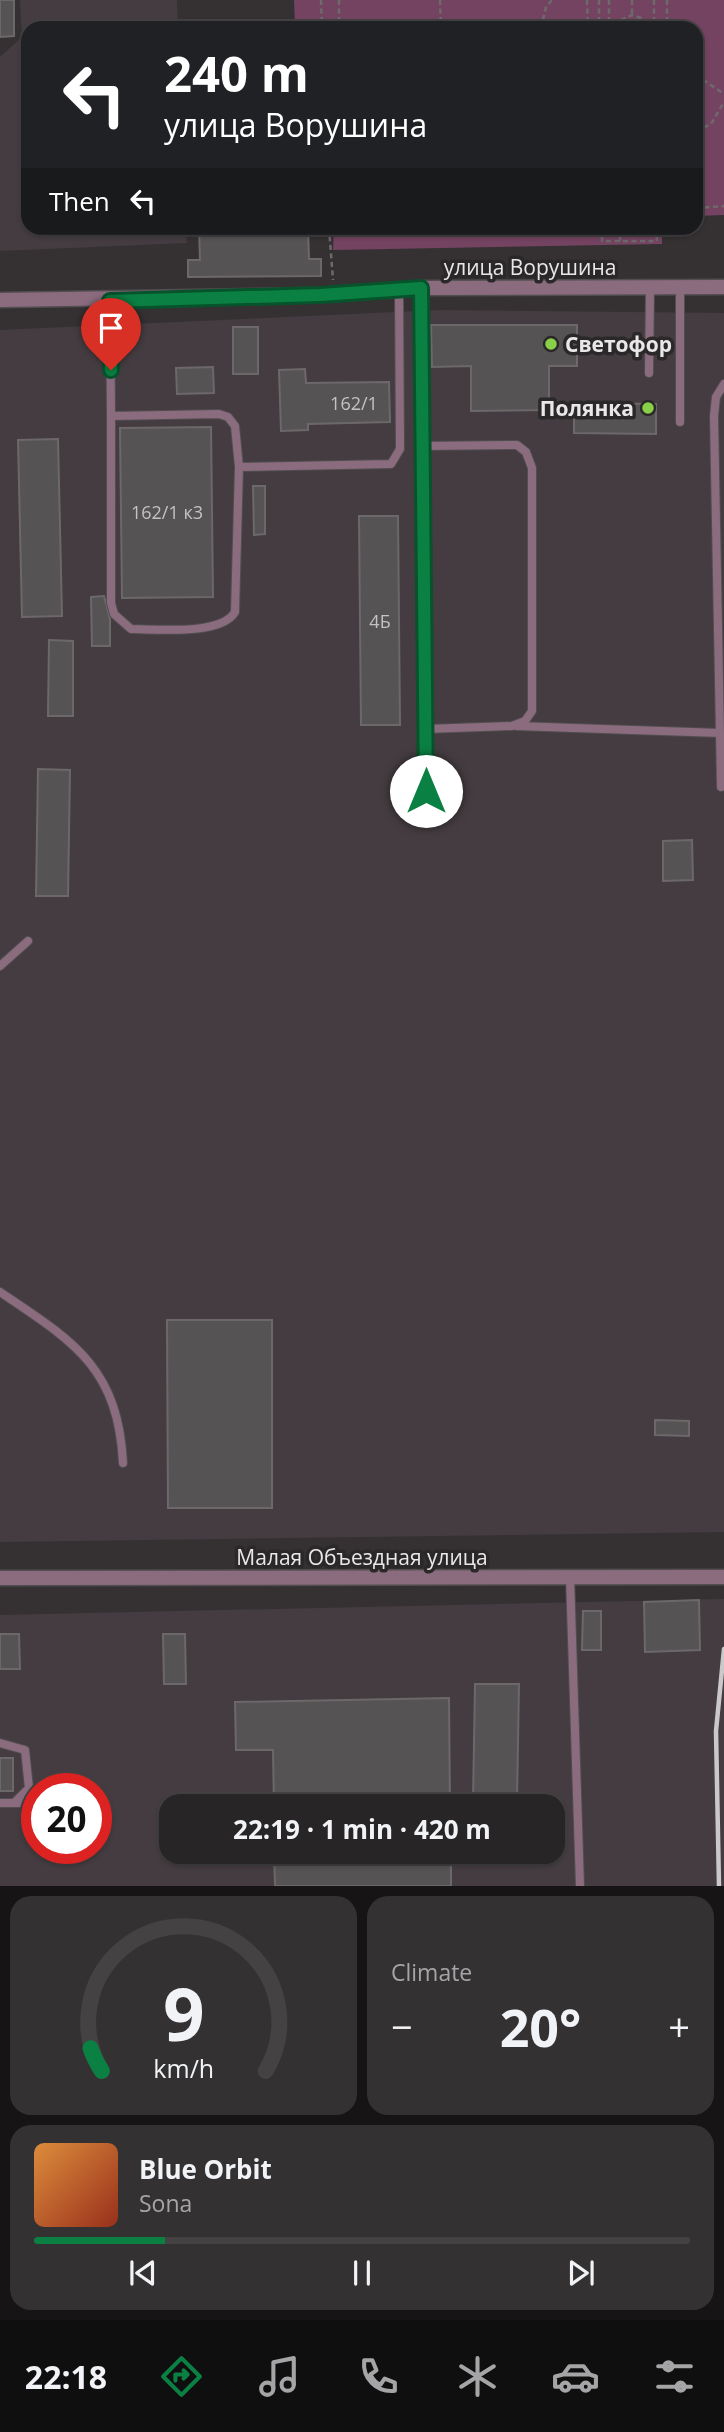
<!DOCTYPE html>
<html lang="en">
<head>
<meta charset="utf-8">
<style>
	:root { --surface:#282526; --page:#343132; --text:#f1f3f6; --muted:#a5a5a7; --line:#444243; --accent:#0b8043 }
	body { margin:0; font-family:"Open Sans",sans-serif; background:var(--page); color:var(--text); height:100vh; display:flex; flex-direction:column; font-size:26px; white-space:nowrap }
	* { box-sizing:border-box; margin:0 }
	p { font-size:23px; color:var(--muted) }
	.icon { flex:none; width:38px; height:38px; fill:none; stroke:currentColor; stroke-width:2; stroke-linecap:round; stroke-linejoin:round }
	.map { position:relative; height:1886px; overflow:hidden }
	.side { display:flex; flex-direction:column; gap:10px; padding:10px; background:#161415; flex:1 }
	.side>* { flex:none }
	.hud { position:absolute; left:21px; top:21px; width:682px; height:214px; border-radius:21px; box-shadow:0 2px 5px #0004,0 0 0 2px var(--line); background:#202124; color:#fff; overflow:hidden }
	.speed { position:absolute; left:21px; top:1773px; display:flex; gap:14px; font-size:35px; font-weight:700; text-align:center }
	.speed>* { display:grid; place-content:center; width:91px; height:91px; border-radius:50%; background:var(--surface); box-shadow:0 2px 5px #0004,0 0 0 2px var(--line); line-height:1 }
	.speed .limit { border:10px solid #d22; background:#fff; color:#111 }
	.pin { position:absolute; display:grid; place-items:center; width:60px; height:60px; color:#fff; margin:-72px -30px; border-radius:50% 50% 50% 0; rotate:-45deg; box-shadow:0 0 7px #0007 }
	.pin .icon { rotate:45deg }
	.me { position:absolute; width:77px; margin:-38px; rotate:0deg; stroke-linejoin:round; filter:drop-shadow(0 0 5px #0008) }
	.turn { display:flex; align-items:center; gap:24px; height:147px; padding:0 28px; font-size:32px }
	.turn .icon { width:91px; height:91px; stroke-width:2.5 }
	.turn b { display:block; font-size:49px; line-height:60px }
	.then { display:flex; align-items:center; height:66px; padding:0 28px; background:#0003; gap:14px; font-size:26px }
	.big { font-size:52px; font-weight:700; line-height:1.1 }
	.side .card { flex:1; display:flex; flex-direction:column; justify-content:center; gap:10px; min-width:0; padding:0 24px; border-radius:21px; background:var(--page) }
	.side .dial { align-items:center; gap:0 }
	.dial svg { height:182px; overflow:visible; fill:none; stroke:var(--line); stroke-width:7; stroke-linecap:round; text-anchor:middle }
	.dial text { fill:var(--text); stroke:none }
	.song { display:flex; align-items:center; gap:21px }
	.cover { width:84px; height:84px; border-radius:10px; background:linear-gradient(135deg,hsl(30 70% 55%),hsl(10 70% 35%)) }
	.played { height:7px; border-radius:4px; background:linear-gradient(90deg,var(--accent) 20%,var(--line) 20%) }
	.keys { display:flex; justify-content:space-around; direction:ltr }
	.heat { display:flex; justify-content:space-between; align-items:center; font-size:38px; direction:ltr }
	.side .tiles { flex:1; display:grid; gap:10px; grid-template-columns:1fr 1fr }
	.card:last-child { grid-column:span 2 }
	.trip { position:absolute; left:159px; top:1794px; width:406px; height:70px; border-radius:21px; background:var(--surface); box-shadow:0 2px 5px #0004,0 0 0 2px var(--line); font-weight:700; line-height:70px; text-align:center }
	.dock { display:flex; height:112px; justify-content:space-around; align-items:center; background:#100f0f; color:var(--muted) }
	.dock .icon { width:49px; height:49px }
	.dock .selected { color:var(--accent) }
	.dock b { font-size:32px; color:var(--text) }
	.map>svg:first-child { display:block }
	.built { fill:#443c40; fill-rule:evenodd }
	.green { fill:#734361 }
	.building { fill:#565355; stroke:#6c686a; stroke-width:2 }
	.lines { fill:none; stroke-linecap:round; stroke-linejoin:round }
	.service-casing { stroke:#524e50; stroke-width:10 }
	.tertiary-casing { stroke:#524e50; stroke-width:17 }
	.path { stroke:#6e6a6c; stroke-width:2.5; stroke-dasharray:5 3.5; stroke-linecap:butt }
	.service { stroke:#8b6c7e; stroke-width:8 }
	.tertiary { stroke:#8b6c7e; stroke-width:14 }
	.rail { stroke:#cac8c9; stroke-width:4.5 }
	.route-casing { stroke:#07532c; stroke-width:18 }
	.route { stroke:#0b8043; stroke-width:12 }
	.poi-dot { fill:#89cf49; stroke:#2b2829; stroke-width:2.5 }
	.labels { text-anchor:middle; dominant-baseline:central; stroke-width:7; stroke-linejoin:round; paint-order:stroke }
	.number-label { font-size:18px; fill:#c4c2c3 }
	.street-label { font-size:21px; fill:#e9e7e8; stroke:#2b2829 }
	.poi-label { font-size:21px; font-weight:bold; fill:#e9e7e8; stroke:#2b2829; text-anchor:start }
</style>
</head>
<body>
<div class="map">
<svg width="724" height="1886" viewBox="0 0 724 1886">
	<rect width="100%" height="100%" fill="#353133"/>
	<path class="built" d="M20 0H177L178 28H28V228H186L187 243 0 251V57L22 37Z
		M441 310 724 313V1532L0 1542V330Z
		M724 1599V1886H0V1615ZM37 1788H96V1848H37ZM172 1806H553V1852H172Z"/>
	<path class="green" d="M294 0H724V215L697 216 696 28H295Z
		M334 228H662V244L333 250Z"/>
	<path class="building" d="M0 0H14V36L0 37Z
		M199 228H308L309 259H321V276L188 277V260H200Z
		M431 325H577V366H549V410L471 411V366L432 367Z
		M233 327H258V374H233Z
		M213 367 214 393 177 394 176 368Z
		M305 369 306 383 389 382 390 422 308 424V430L281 431 279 370Z
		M574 403 656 404V434L574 433Z
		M211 427 213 597 122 598 120 428Z
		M58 439 62 616 22 617 18 440Z
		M253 486H265V534L254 535Z
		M359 516H398L400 725H361Z
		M104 596 110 619V646H92L91 597Z
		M49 640 73 641V716H48Z
		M38 769 70 770 68 896H36Z
		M692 840 693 880 663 881V841Z
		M167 1320H272V1508H168Z
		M655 1420 689 1421V1436L655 1435Z
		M699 1600 700 1650 645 1652 644 1602Z
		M583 1611H601V1650H582Z
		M0 1634H19L20 1669H0Z
		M163 1634H185L186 1684H164Z
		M475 1684H519L517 1802H473Z
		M449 1698 450 1806H274L273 1750H236L235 1702Z
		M0 1758H13V1791H0Z
		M274 1852H451V1886H275Z"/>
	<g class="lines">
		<defs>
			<path id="service" d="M421 288 426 791
				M680 288V422
				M110 301 111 416
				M649 373 650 288
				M219 414 228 417 235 426 239 467 235 612C221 636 156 629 131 629L114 614 111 603V416Z
				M422 446 517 445 526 452 532 468V711L525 721 512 726 426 729
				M239 467 391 464 400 449 399 289
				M516 726 720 733
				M721 787 714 416 716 397 724 384
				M0 966 28 941
				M0 1292C73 1341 118 1367 123 1463
				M570 1577 580 1886
				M0 1743 25 1750 29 1788 14 1803H0
				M14 1803H37"/>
			<path id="tertiary" d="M0 300 320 295 421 288 724 287
				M0 1578 724 1577"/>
		</defs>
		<use href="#service" class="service-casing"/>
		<use href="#tertiary" class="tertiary-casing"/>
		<path class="path" d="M321 0 322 28
			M339 0V28
			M440 0 441 28
			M587 0 588 28
			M599 0V28
			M609 0V28
			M632 0V14
			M654 0V28
			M667 0V28
			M541 28 546 7 552 0
			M618 28 621 20 632 15 641 18 646 28H654
			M696 75 724 94
			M696 131 711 124 724 102
			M696 208 724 206
			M329 228 333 280
			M602 228V241H657L656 228
			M620 228V241"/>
		<use href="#service" class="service"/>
		<use href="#tertiary" class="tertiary"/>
		<path class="rail" d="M719 1886 716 1731 724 1649"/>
	</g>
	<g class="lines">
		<defs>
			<path id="route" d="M111 370 110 301 320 295 421 288 426 791"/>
		</defs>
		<use href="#route" class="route-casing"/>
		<use href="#route" class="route"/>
	</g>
	<g class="poi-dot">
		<circle cx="551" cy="344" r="7"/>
		<circle cx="648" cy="408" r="7"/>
	</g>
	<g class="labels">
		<g class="number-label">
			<text x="354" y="403">162/1</text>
			<text x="167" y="512">162/1 к3</text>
			<text x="380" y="621">4Б</text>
		</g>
		<g class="street-label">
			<text x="530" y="267">улица Ворушина</text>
			<text x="362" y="1557">Малая Объездная улица</text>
		</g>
		<g class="poi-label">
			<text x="565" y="344">Светофор</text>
			<text x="634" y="408" text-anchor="end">Полянка</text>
		</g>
	</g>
</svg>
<div class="speed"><div class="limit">20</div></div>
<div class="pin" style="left:111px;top:370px;background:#d93025"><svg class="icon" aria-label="arrive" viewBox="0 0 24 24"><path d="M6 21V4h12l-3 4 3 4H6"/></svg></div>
<svg class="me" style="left:426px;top:791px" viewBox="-20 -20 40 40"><circle r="19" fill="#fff"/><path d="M0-13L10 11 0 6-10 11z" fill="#0b8043"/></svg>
<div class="trip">22:19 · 1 min · 420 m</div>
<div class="hud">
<div class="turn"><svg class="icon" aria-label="left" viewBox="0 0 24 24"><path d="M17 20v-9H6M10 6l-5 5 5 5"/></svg><div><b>240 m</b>улица Ворушина</div></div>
<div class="then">Then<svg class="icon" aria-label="left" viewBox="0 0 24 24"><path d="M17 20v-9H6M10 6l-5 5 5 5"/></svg></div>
</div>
</div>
<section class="side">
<div class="tiles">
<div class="card dial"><svg viewBox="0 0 100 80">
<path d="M14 69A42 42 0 1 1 86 69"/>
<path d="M14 69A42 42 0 0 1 9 59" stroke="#0b8043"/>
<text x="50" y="56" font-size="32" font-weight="700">9</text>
<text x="50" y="72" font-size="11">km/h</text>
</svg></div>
<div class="card"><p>Climate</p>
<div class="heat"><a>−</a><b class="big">20°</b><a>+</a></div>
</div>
<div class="card">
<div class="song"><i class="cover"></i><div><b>Blue Orbit</b><p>Sona</p></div></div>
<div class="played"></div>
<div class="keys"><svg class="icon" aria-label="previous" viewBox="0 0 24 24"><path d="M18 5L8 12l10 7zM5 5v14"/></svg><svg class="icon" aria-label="pause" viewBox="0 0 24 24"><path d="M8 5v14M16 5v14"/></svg><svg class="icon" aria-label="next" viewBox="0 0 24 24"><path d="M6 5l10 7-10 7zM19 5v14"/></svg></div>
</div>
</div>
</section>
<nav class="dock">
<b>22:18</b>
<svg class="icon selected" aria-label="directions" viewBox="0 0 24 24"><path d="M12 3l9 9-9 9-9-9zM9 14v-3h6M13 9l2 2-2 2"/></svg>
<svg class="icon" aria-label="music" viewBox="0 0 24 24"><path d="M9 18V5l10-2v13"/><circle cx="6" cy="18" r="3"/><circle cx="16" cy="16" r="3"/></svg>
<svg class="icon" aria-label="phone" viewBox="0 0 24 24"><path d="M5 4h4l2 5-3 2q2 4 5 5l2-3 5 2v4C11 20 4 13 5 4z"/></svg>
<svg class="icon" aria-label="climate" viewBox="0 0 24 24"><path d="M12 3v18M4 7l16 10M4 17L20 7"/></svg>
<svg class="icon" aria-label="car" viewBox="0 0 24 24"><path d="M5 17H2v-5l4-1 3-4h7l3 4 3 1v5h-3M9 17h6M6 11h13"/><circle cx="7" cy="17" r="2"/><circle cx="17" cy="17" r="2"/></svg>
<svg class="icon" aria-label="filters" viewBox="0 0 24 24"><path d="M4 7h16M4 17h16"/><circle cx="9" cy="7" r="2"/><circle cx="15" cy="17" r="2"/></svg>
</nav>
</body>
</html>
